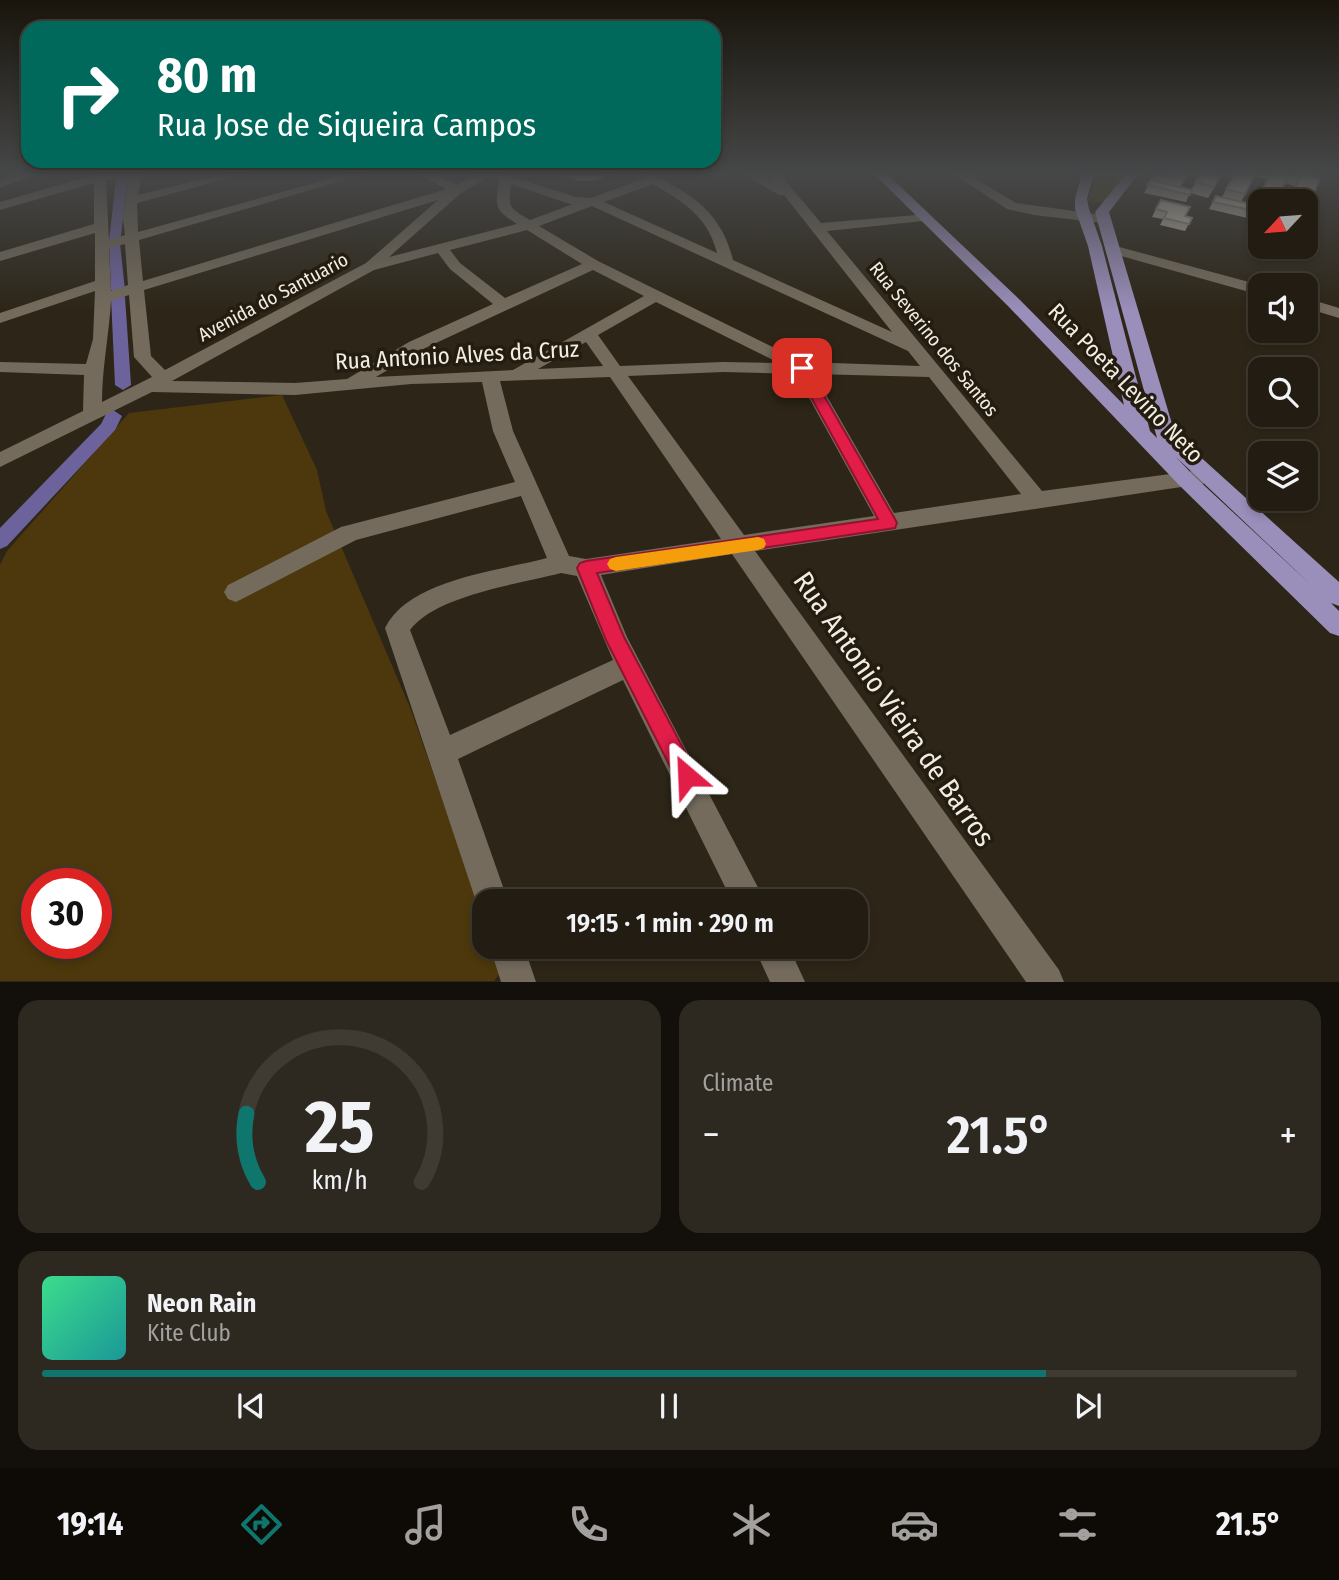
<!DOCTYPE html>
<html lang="en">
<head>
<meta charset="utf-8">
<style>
	:root { --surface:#221c12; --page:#2e2920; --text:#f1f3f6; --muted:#a2a19f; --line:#3f3a32; --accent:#0f766e }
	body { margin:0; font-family:"Fira Sans Condensed",sans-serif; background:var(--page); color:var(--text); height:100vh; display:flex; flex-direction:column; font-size:26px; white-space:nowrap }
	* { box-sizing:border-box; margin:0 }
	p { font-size:23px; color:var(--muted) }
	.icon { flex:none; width:38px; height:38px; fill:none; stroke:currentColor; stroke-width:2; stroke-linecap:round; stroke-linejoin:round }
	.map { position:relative; height:982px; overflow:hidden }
	.side { display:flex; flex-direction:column; gap:18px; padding:18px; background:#130f0a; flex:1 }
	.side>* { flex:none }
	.top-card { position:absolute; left:21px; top:21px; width:700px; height:147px; border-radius:21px; box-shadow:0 4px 10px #0003,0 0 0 2px var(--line); background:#00695c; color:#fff; overflow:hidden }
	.needle { width:46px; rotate:244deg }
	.buttons { position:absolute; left:1248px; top:189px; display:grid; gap:14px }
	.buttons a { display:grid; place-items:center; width:70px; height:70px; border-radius:14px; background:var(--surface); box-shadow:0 4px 10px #0003,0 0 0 2px var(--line); font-size:35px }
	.speed { position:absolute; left:21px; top:868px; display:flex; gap:14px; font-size:35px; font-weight:700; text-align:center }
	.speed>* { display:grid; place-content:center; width:91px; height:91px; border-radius:50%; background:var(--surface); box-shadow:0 4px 10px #0003,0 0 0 2px var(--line); line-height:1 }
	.speed .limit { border:10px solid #d22; background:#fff; color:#111 }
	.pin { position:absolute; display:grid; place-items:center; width:60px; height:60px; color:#fff; margin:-30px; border-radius:14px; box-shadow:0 4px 10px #0006 }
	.me { position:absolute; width:77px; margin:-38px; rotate:334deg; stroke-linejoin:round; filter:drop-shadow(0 0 5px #0008) }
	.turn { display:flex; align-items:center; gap:24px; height:147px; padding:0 21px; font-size:32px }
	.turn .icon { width:91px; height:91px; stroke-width:2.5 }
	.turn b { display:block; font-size:49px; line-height:60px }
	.big { font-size:52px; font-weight:600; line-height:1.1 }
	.side .widget { flex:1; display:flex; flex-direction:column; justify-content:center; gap:10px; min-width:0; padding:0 24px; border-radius:21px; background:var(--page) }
	.side .dial { align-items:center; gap:0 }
	.dial svg { height:182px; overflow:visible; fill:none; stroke:var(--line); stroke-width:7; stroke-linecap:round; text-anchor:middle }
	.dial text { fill:var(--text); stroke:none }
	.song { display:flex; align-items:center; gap:21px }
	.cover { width:84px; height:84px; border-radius:10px; background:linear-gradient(135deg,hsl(150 70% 55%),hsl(180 70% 35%)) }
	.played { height:7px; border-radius:4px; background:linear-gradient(90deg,var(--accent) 80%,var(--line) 80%) }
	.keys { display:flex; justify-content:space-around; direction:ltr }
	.heat { display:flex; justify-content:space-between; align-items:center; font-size:38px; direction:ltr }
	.side .tiles { flex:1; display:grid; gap:18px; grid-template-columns:1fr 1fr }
	.widget:last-child { grid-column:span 2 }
	.trip { position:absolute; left:472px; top:889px; width:396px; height:70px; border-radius:21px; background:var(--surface); box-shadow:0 4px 10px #0003,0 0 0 2px var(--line); font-weight:600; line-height:70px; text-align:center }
	.tab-bar { display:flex; height:112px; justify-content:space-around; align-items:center; background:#0e0b07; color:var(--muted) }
	.tab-bar .icon { width:49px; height:49px }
	.tab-bar .current { color:var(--accent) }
	.tab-bar b { font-size:32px; color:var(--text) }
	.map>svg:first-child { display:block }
	.green { fill:#4c380c; fill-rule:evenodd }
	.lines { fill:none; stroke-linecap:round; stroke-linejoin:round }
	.canal { fill:#6d639c; fill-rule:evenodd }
	.minor { fill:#746b5c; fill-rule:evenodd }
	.major { fill:#9a8eba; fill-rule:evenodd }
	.wall { fill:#bbb3a3; fill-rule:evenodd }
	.shaded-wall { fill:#989285 }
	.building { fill:#d9d0be; stroke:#989285; stroke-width:2 }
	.route { fill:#e11d48; stroke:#92132f; stroke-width:2 }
	.slow { fill:#f59e0b }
	.labels { text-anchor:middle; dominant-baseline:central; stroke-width:7; stroke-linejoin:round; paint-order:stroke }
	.far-street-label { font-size:19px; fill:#f2ede4; stroke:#231c0f }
	.street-label { font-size:23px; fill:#f2ede4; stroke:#231c0f }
	.near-street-label { font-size:28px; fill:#f2ede4; stroke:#231c0f }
</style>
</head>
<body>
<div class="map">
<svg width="1339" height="982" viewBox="0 0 1339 982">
	<rect width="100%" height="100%" fill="#2d2618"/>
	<path class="green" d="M1099 173H1126L1104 202 1094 203 1088 201V198Z
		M282 395 317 470 326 511 411 710 485 922V947H493L502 971 494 981H0V565L7 551 129 413ZM37 884H96V943H37Z"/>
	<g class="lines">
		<path class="canal" d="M122 176 128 179 120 243 125 290 121 293 125 297 131 385 123 390 115 385 111 297 115 293 111 290 109 241 116 179Z
			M113 410 122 416 115 430 7 546 0 549V528L101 424 107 412Z"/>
		<path class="minor" d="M18 173H30L32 176 0 188V180Z
			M100 173H142L138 195 227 173H247L137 203 138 232 350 173H369L139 240 143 281 446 189 416 173H431L457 185 477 173H500L576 197 591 198 645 178 639 173C654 173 661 178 674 186 706 204 724 224 733 260L892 332 784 195H779L742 173H757L774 182 767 173H779L821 223 928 214 930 217 923 221 827 231 1042 491 1208 469 1215 471 1218 476 1215 481 1208 483 755 551 1059 970 1064 982H1026L732 554 601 575 627 637 765 901H732L623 680 458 759 508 901H485V914L480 913 385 628C409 579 499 571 547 558L521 496 356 540 236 602 228 599 224 592 228 585 341 527 515 482 493 431 482 382 411 384 295 395 152 392 0 467V452L83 411 84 375 0 372V362L86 364 93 339 95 291 0 323V313L95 281V233L0 261V252L94 224V183L0 210V202ZM129 177 123 218 125 235 109 240 106 180ZM488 177 499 180C495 206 494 210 517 224L389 257 461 193ZM511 184 570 204H573L530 220C509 208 508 208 511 184ZM653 184C683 202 708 216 717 253L604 202ZM438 200 366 263 165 370 151 356 144 290ZM592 206 908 351 920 366 803 362 598 261 539 226ZM527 230 582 264 505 298 460 263 450 250ZM125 244 128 285 111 291 109 248ZM438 253 450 269 493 304 409 342 347 379 295 383 172 381 374 270ZM593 270 644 296 513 370 376 377 421 350ZM129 295 134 357 152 377 102 402C102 368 109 335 111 301ZM656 302 779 363 723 362 620 366 598 335ZM586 342 603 366 538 369ZM723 372 796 374 874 516 744 535 628 376ZM814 374 929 377 1021 494 894 513ZM610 377 721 539 586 559 569 556 513 431 500 381ZM561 573 577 576 613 660 450 735 410 630C436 595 519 584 561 573Z
			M952 173H966L1016 203 1103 215 1110 219 1103 223 1034 215 1007 209Z
			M1112 245 1260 285V295L1107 252V246Z
			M1306 298 1339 308V318L1306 308Z
			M490 947H524L536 982H501Z
			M754 947H789L805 982H770Z"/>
		<path class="major" d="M873 173H886L1020 300 1124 405 1088 246 1075 209V199L1082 173H1094L1087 199 1089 209 1102 246 1150 431 1157 438 1095 212 1127 173H1139L1109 212 1175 434 1339 582V606L1331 603 1339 611V636L1330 633 1179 485 1008 306ZM1176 457 1310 584 1193 475Z"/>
	</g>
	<path class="wall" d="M565 173H610V174L598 180 580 181 565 176Z
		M1155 173H1190L1180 187 1191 190 1201 173H1312L1311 176V201L1306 210V201H1260V221L1209 209 1216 196 1222 197 1233 177 1222 175 1208 198 1190 193 1186 202 1144 193ZM1255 176 1268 179 1255 205 1241 202ZM1285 183 1294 186 1290 195 1280 193Z
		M1156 209 1185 216 1192 218 1185 231 1160 225 1163 219 1152 217Z"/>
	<path class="shaded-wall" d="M597 173H610V174L598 180Z
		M1188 173H1190L1178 190 1183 179Z"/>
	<path class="building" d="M1155 173H1188L1183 179Z
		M1201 173H1222L1214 187 1195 182Z
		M1236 173H1256L1245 194 1226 189Z
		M1271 173H1290L1280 193 1292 196 1301 174 1293 173H1312L1311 176 1320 178 1311 201 1296 198V201H1277L1259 197Z
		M1151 180 1192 190 1190 195 1147 185Z
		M1216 196 1260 206V212L1213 202Z
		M1161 200 1190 207 1185 216 1192 218 1189 224 1164 218 1167 212 1156 209Z"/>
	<linearGradient id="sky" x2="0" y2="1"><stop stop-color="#19150d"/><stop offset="0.56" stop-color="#464748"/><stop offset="1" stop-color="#464748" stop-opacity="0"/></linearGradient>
	<rect width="1339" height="310" fill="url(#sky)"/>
	<path class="route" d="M802 364 808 368 895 519 897 523 895 528 597 573 624 637 698 776 694 784 687 787 679 784 606 640 577 568 580 563 586 561 878 519 795 368Z"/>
	<path class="slow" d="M758 537 764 539 766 544 764 548 758 550 616 571 610 569 607 564 610 559 616 557Z"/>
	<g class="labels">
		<g class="far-street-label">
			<text transform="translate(273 297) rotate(-28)">Avenida do Santuario</text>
			<text transform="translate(934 339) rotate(51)">Rua Severino dos Santos</text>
		</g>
		<g class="street-label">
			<text transform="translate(457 355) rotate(-3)">Rua Antonio Alves da Cruz</text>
			<text transform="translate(1126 383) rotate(46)">Rua Poeta Levino Neto</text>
		</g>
		<g class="near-street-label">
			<text transform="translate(894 709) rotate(55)">Rua Antonio Vieira de Barros</text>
		</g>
	</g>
</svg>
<div class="buttons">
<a><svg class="needle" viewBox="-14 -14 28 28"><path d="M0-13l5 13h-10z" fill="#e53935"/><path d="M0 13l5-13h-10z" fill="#a2a19f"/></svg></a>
<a><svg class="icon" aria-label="sound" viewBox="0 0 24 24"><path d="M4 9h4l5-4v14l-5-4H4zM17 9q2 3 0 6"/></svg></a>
<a><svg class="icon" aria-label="search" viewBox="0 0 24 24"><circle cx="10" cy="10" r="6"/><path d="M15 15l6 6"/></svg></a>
<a><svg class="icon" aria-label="layers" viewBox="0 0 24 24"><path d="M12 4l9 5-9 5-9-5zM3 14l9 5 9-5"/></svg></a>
</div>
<div class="speed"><div class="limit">30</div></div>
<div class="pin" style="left:802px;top:368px;background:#d93025"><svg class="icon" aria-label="arrive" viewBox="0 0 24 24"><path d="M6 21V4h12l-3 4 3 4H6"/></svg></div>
<svg class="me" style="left:687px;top:776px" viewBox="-20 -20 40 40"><path d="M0-17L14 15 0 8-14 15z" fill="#e11d48" stroke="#fff" stroke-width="4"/></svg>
<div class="trip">19:15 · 1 min · 290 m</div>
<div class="top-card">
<div class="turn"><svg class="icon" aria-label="right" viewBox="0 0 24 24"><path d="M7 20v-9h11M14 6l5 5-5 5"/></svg><div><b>80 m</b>Rua Jose de Siqueira Campos</div></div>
</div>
</div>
<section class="side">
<div class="tiles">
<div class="widget dial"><svg viewBox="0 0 100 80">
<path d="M14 69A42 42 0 1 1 86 69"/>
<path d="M14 69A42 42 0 0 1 9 39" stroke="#0f766e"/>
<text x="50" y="56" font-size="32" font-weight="700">25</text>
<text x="50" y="72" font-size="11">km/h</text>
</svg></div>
<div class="widget"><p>Climate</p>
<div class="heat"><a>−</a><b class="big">21.5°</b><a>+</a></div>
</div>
<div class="widget">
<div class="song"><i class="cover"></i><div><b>Neon Rain</b><p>Kite Club</p></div></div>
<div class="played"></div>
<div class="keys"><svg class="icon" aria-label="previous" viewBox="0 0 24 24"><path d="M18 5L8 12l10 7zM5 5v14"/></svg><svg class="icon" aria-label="pause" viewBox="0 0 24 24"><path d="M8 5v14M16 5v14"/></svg><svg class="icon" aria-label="next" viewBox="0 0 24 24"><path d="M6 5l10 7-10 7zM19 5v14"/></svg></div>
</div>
</div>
</section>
<nav class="tab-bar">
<b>19:14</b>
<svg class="icon current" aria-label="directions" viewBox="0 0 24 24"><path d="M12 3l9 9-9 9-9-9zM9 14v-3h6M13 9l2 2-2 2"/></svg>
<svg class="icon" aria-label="music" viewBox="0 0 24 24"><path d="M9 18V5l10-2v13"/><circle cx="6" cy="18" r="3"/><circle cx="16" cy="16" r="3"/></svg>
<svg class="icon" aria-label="phone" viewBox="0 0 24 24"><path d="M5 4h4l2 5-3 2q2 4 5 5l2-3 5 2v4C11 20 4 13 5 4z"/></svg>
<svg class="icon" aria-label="climate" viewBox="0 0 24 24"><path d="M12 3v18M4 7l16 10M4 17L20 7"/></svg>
<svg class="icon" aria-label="car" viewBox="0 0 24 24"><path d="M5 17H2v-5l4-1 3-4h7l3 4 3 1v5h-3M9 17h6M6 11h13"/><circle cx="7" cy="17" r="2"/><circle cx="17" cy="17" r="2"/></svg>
<svg class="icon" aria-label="filters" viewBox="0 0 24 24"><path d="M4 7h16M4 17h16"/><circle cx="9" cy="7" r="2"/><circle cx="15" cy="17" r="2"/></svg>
<b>21.5°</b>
</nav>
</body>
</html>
